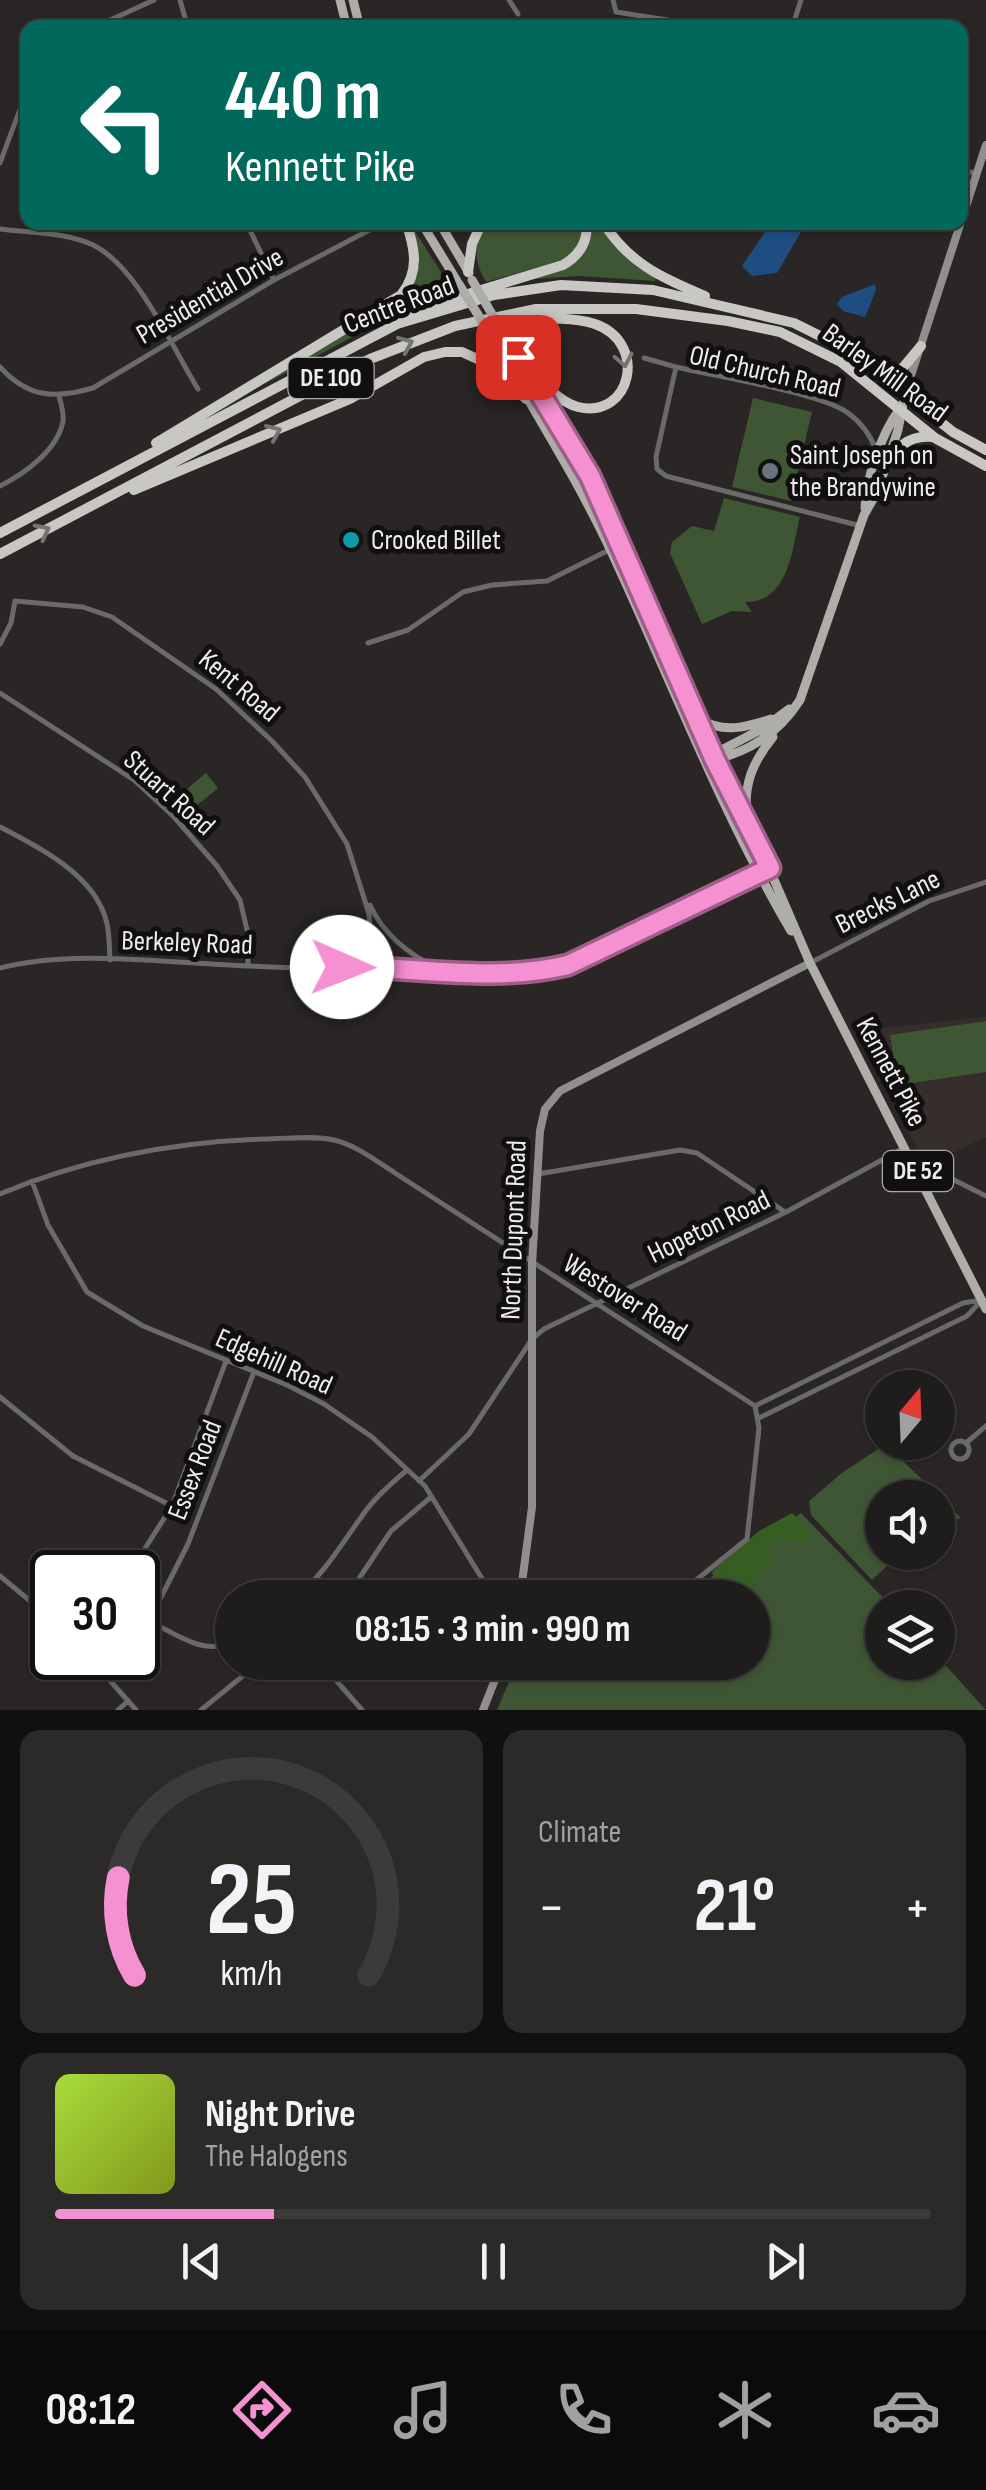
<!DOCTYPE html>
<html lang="en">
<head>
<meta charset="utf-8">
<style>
	:root { --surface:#1f1c1c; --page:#2c2929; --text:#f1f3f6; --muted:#a1a1a3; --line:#3c3a3b; --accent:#f590d1 }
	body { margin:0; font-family:"Sofia Sans Condensed",sans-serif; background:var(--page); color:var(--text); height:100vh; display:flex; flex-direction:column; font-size:38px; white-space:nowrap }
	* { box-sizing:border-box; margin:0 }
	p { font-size:32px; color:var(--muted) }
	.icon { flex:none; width:55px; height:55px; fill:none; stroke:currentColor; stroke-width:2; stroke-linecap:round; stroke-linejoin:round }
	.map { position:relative; height:1710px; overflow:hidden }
	.sheet { display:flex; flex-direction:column; gap:20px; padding:20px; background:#110f0f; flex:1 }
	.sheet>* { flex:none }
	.hud { position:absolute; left:20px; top:20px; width:948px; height:210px; border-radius:20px; box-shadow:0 2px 8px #0004,0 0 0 2px var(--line); background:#00695c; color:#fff; overflow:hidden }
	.needle { width:65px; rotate:19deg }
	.controls { position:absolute; left:865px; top:1370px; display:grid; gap:20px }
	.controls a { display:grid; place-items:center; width:90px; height:90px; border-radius:50%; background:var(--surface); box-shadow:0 2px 8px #0004,0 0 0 2px var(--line); font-size:50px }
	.speed { position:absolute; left:30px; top:1550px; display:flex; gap:20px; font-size:50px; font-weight:700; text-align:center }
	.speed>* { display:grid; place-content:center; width:130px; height:130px; border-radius:50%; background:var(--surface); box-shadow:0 2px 8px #0004,0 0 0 2px var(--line); line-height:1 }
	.speed .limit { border:5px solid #111; border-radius:15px; background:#fff; color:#111 }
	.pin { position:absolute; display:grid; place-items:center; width:85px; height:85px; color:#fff; margin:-42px; border-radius:20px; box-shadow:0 5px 15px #0006 }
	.me { position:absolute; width:110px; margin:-55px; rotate:91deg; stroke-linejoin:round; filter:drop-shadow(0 0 8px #0008) }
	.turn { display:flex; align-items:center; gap:35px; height:210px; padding:0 40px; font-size:45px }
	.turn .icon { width:130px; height:130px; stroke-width:2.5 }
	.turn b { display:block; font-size:70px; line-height:85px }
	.big { font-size:75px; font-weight:700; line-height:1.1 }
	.sheet .widget { flex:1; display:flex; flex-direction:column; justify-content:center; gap:15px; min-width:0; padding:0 35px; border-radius:20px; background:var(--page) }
	.sheet .dial { align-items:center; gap:0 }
	.dial svg { height:260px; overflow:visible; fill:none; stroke:var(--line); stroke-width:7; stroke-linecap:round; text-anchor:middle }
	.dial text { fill:var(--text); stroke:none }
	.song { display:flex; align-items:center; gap:30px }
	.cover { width:120px; height:120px; border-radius:15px; background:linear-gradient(135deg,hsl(80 70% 55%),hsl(70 70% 35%)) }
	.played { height:10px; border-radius:5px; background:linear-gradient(90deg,var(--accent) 25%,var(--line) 25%) }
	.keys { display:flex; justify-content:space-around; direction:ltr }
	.heat { display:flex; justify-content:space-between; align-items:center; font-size:55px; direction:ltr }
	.sheet .tiles { flex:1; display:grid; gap:20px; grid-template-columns:1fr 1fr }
	.widget:last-child { grid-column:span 2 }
	.trip { position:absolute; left:215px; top:1580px; width:555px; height:100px; border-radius:50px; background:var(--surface); box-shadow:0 2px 8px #0004,0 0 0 2px var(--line); font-weight:700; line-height:100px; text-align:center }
	.tabs { display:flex; height:160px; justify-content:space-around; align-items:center; background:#0c0b0b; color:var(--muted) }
	.tabs .icon { width:70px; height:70px }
	.tabs .selected { color:var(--accent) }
	.tabs b { font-size:45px; color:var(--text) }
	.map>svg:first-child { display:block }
	.built { fill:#362e2a }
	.green { fill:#3f5634 }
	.forest { fill:#375e22 }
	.water { fill:#1e4e81 }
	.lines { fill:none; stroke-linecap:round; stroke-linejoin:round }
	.street { stroke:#6a6a69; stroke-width:5 }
	.secondary { stroke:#918f8e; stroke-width:8 }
	.primary { stroke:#aeadaa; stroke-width:9 }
	.highway { stroke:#c9c7c4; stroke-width:10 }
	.primary-bridge { stroke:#aeadaa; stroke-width:9 }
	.oneway { stroke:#767473 }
	.route-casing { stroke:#9f5e88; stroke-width:25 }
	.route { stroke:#f590d1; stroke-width:18 }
	.worship-dot { fill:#6b7280; stroke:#110f0f; stroke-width:4 }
	.culture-dot { fill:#0f9aa8; stroke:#110f0f; stroke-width:4 }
	.labels { text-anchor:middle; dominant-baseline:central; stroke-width:10; stroke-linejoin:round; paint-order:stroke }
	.shield { fill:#110f0f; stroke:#acaaaa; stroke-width:2.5 }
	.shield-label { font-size:25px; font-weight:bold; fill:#efedec }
	.street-label { font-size:28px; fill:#efedec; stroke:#110f0f }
	.poi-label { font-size:28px; fill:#efedec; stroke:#110f0f; text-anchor:start }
</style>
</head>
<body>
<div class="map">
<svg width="986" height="1710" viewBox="0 0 986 1710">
	<rect width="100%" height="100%" fill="#292625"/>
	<path class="built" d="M986 1017V1137L926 1166 857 1031Z"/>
	<path class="green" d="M589 222 599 223C614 245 630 266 656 277L655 281 579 276 533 279 572 265Z
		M487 223H582L581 240 568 259 486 282C474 262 472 241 487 223Z
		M411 225 453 291 395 314 263 385 401 298 419 264Z
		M497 332 585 478 586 484 496 336Z
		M753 398 812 412 791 501 732 487Z
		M724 498 800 517C791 552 789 602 745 602L752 612 732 611 702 624 670 553 672 542 692 526 714 531Z
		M206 773 218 788 189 812 177 797Z
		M986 1021V1072L898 1085 890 1035Z
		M886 1444 961 1518 951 1522 938 1535V1498H882V1552L901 1553 872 1580 811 1515 809 1501 843 1472Z
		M801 1513 892 1607 882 1608V1662H938V1657L986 1710H497L513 1672 525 1663 752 1662V1598L684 1597Z"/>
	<path class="forest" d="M792 1513 812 1532 807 1541 771 1540 769 1563 748 1594 718 1588 712 1572 716 1568 759 1531Z"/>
	<path class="water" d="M771 223H806L777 273 752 276 742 266Z
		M875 284 876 290 865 317 843 311 837 304 842 297Z"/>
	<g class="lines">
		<path class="street" d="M180 0 188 28
			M509 0 518 14
			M613 0 616 12 719 28
			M93 28 154 0
			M792 28 801 0
			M0 163 19 112 28 97
			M960 169 977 174
			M246 222 274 280
			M0 229C30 233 66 232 93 245 137 266 172 347 198 389
			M644 358 676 367
			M0 367C28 398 55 399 93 388L274 280 379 225
			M0 486C24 474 58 450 63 421 64 413 61 403 59 396
			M861 526 666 476 657 469 656 457 676 367C714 376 821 393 848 413 862 423 870 434 876 450
			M368 643 408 630 463 592 492 585 547 581 621 544
			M0 644 11 623 15 601 83 607 112 617 216 689 272 741 305 777 347 844 369 914 372 967
			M0 693 134 780 174 817 217 866 240 900 248 934V966
			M0 827C39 847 94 875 106 920 110 933 109 947 110 960
			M370 905C384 936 411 956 441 970
			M810 963 929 901 986 882
			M0 968C73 950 155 962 229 965 324 970 418 970 513 975 592 967 686 908 759 873
			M538 1174 680 1150 697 1153 785 1212
			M32 1181 48 1225 87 1292 143 1326 287 1385 324 1404 372 1437 425 1486 494 1598
			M925 1186 954 1180 986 1196
			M0 1194C86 1158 172 1142 264 1139 286 1139 312 1135 334 1140 356 1145 376 1161 395 1173L755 1406
			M0 1397 73 1456 172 1506
			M755 1406 963 1303 982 1300
			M759 1418 967 1316 981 1301
			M951 1450a9 9 0 1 1 18 0a9 9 0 1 1-18 0Z
			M966 1443 986 1426
			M419 1481 469 1434 532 1339 544 1329 786 1212 904 1148
			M130 1572 172 1506 226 1361
			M0 1576 52 1619
			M296 1598C327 1570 338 1549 362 1516 374 1498 391 1484 407 1470
			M340 1598 358 1580 391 1531 431 1497
			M674 1598 747 1539 759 1428 755 1406
			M149 1621C173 1632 206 1658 232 1641
			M138 1631 153 1613 188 1544 254 1372
			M90 1658 136 1710
			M320 1662 362 1710
			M100 1668 110 1658
			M118 1710 128 1701
			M201 1710 260 1662"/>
		<path class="secondary" d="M905 394 986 145
			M520 1598 532 1507V1264L540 1131 545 1109 560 1091 810 963
			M483 1710 502 1662"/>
		<path class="primary" d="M340 0 347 28
			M353 0 360 28
			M421 222 460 286
			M439 222 469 273
			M503 333 590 476 715 760 769 868 810 963 986 1309
			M490 334C531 406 577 478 612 553 671 680 720 810 791 931
			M865 508C866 478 881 435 899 410
			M700 719C723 734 747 727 771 719
			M708 757 762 729 789 709
			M710 761C749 752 778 734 800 700L864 515 877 492 898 430 905 394
			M747 819C743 785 752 763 773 737"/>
		<path class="highway" d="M603 222C628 263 662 278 705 296
			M468 272 472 244 482 222
			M409 312 563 265C579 256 589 241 586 222
			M502 320C531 320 566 315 595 324 649 343 631 420 578 407 555 401 535 373 519 357
			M879 372 901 370 921 346
			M156 443 401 295C420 271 415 249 406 222
			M884 470C897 449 905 435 932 437
			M134 490 350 399 424 357 445 352H462L495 367 526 399
			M0 533 397 324 494 295 561 285 653 290 794 323 850 351 953 432 986 450
			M0 554 370 359 455 326 536 309H636L728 321 780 332 841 362 935 438 986 466"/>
		<path class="primary-bridge" d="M472 280 503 333
			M460 286 490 334"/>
	</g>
	<defs><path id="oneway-chevron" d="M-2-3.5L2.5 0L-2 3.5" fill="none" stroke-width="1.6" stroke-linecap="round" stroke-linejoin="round" transform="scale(2.5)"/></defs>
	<g class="oneway">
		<use href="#oneway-chevron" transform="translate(406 344) rotate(-23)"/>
		<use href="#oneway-chevron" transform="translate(624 360) rotate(79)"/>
		<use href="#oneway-chevron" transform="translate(274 432) rotate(-23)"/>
		<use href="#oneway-chevron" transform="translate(43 531) rotate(-27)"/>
	</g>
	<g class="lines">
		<defs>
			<path id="route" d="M342 967C418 967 494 983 568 965L770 868 715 760 590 476 518 357"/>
		</defs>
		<use href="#route" class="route-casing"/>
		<use href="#route" class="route"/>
	</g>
	<circle class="worship-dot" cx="770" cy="471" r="10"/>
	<circle class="culture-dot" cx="351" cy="540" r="10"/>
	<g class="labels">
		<g class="shield">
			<rect x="288.5" y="358" width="85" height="40" rx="8"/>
			<rect x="883" y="1151" width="70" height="40" rx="8"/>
		</g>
		<g class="shield-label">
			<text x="331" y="378">DE 100</text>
			<text x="918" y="1171">DE 52</text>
		</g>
		<g class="street-label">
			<text transform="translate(210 296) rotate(-30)">Presidential Drive</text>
			<text transform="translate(399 305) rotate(-21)">Centre Road</text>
			<text transform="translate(765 372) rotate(13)">Old Church Road</text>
			<text transform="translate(885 373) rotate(36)">Barley Mill Road</text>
			<text transform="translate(239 686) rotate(40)">Kent Road</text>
			<text transform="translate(169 793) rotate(42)">Stuart Road</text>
			<text transform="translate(888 902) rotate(-26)">Brecks Lane</text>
			<text transform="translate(187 943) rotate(2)">Berkeley Road</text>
			<text transform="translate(891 1072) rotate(62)">Kennett Pike</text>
			<text transform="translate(709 1227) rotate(-26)">Hopeton Road</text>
			<text transform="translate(514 1230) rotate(-88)">North Dupont Road</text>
			<text transform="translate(625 1298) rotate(32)">Westover Road</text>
			<text transform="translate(274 1362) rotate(24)">Edgehill Road</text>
			<text transform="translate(195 1470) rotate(-69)">Essex Road</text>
		</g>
		<g class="poi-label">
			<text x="790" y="455">Saint Joseph on<tspan x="790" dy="32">the Brandywine</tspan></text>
			<text x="371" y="540">Crooked Billet</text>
		</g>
	</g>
</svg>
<div class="controls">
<a><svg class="needle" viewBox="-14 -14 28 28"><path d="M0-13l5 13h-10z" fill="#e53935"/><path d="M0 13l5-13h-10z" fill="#a1a1a3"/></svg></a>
<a><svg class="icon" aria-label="sound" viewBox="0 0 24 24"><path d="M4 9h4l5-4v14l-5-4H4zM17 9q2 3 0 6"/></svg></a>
<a><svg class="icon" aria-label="layers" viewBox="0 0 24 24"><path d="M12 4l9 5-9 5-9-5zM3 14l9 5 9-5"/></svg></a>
</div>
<div class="speed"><div class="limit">30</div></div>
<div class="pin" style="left:518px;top:357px;background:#d93025"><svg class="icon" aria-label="arrive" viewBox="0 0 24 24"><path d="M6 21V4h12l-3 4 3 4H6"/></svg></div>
<svg class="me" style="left:342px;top:967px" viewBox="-20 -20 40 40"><circle r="19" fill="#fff"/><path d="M0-13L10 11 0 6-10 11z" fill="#f590d1"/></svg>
<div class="trip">08:15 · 3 min · 990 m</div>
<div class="hud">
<div class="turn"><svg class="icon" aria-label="left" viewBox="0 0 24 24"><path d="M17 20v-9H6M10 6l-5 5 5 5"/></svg><div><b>440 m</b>Kennett Pike</div></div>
</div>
</div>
<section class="sheet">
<div class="tiles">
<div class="widget dial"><svg viewBox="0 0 100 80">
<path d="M14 69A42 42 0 1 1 86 69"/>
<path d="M14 69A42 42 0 0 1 9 39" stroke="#f590d1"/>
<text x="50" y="56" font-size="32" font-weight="700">25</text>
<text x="50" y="72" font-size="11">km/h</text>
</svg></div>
<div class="widget"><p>Climate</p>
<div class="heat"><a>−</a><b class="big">21°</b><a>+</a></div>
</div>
<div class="widget">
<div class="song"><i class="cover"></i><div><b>Night Drive</b><p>The Halogens</p></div></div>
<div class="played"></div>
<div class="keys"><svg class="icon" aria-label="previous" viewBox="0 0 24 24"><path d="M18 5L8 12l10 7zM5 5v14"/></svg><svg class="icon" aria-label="pause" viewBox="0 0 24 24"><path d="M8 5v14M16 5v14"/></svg><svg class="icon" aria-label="next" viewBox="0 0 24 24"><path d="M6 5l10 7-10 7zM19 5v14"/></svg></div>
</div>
</div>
</section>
<nav class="tabs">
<b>08:12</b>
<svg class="icon selected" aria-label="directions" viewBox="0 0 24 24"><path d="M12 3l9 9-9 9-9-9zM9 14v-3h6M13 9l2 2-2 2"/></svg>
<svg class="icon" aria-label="music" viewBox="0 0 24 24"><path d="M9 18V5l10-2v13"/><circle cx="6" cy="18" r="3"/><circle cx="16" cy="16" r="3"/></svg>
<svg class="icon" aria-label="phone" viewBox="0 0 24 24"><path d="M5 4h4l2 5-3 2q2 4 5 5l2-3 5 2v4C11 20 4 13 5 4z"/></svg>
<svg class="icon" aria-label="climate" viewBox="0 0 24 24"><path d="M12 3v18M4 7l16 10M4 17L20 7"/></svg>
<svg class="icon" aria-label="car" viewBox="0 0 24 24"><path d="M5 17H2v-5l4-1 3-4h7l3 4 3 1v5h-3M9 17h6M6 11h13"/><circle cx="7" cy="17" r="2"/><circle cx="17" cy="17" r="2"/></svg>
</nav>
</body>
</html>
